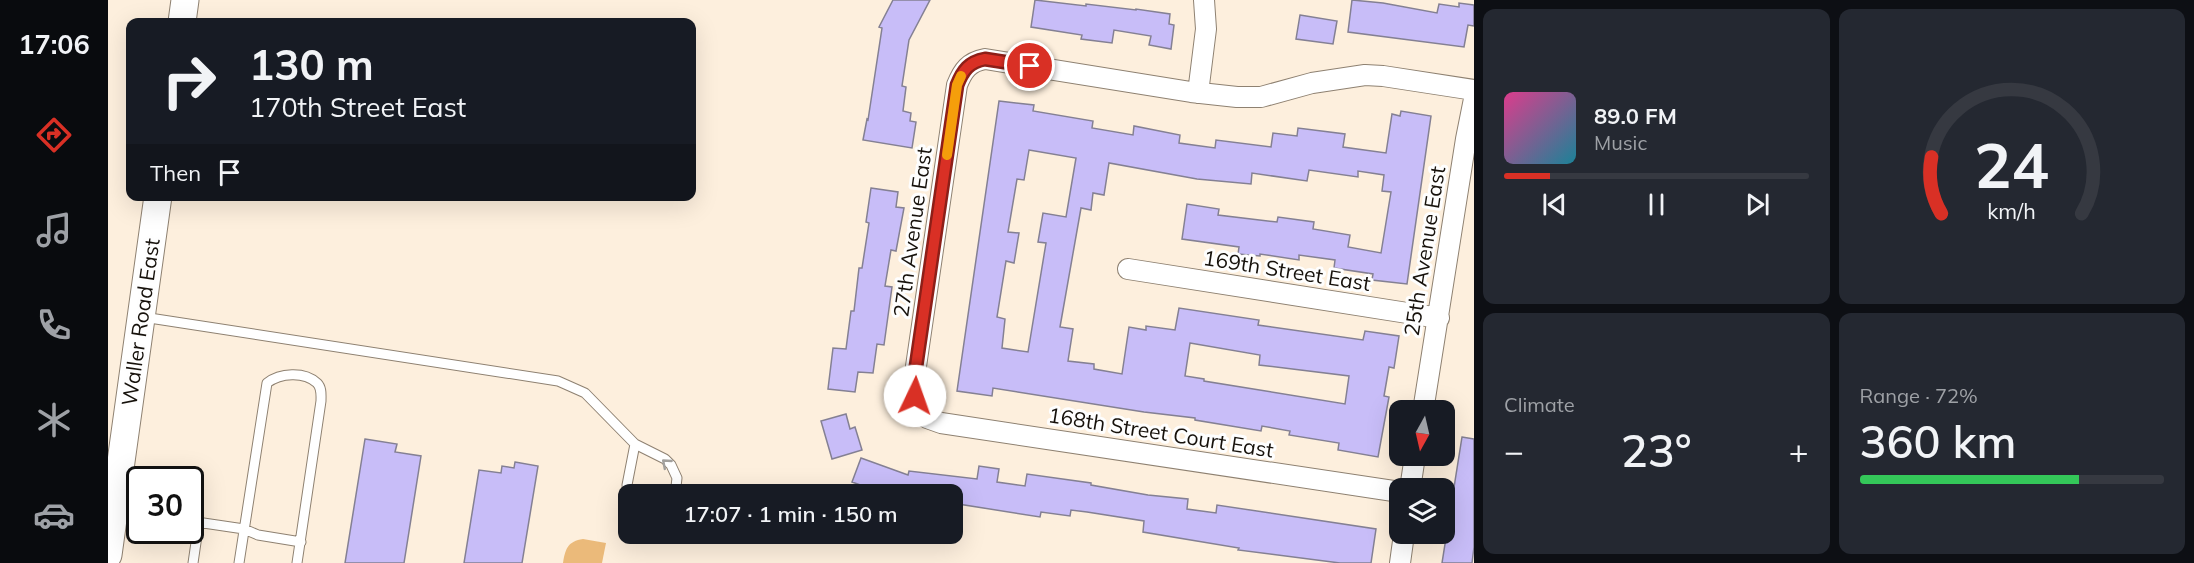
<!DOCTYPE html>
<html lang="en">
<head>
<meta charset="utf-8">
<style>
	:root { --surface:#171b24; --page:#242831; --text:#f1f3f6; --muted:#9ea1a6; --line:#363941; --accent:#d93025 }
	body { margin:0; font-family:Mulish,sans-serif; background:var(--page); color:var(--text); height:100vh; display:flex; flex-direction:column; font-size:22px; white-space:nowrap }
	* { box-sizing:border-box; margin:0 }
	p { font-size:20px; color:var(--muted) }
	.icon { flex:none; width:33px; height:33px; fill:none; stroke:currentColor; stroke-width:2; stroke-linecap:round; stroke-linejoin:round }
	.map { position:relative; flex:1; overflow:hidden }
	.sheet { display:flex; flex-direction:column; gap:9px; padding:9px; background:#0d0f14; width:720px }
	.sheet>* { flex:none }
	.banner { position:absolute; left:18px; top:18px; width:570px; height:183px; border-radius:12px; box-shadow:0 6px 24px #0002; background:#171b24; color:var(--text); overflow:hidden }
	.needle { width:39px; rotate:188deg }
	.tools { position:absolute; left:1281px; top:400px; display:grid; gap:12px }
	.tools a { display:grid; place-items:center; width:66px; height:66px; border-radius:12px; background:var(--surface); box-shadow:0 6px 24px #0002; font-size:30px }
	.speed { position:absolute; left:18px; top:466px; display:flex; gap:12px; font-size:30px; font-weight:700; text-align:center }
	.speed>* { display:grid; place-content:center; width:78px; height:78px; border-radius:50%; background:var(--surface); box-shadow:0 6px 24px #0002; line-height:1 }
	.speed .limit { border:3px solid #111; border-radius:9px; background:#fff; color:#111 }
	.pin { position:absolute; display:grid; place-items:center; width:51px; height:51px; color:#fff; margin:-26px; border:3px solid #fff; border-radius:50%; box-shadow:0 2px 6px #0007 }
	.me { position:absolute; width:66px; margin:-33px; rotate:3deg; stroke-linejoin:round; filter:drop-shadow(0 0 4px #0008) }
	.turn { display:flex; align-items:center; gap:21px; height:126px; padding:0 24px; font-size:27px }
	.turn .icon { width:78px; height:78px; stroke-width:2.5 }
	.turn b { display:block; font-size:42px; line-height:51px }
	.then { display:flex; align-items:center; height:57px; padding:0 24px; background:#0003; gap:12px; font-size:22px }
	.big { font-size:45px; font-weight:600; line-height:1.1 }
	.sheet .card { flex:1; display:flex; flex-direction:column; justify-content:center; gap:9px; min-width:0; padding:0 21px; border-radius:12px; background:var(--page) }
	.sheet .dial { align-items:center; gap:0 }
	.dial svg { height:156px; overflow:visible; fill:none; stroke:var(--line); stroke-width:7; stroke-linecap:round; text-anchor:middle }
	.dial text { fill:var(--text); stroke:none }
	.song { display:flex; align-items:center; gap:18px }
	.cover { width:72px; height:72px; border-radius:9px; background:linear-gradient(135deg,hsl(330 70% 55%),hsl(190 70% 35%)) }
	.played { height:6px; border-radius:3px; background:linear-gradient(90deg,var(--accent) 15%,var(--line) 15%) }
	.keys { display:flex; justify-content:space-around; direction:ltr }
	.heat { display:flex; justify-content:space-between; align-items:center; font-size:33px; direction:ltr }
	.charge { height:9px; border-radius:4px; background:linear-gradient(90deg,#34c759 72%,var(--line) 0) }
	.sheet .tiles { flex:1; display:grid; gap:9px; grid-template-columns:repeat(2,1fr) }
	.trip { position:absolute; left:510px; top:484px; width:345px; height:60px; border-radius:12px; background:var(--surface); box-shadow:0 6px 24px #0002; font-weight:600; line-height:60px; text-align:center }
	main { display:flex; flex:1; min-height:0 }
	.dock { display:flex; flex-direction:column; width:108px; justify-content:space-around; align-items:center; background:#090b0e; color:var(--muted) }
	.dock .icon { width:42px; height:42px }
	.dock .active { color:var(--accent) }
	.dock b { font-size:27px; color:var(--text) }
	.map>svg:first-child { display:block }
	.green { fill:#ebba7a }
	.building { fill:#c8bdf8; stroke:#848093; stroke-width:1.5; fill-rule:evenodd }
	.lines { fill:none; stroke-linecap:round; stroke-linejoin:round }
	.lane-casing { stroke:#8e8171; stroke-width:11 }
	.street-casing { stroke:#8e8171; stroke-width:22 }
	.secondary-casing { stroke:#8e8171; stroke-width:29 }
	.lane { stroke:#fff; stroke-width:9 }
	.street { stroke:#fff; stroke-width:20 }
	.secondary { stroke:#fff; stroke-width:27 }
	.oneway { stroke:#a2a09d }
	.route-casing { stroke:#8d1f18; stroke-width:15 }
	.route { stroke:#d93025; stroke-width:10 }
	.slow { stroke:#f59e0b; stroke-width:10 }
	.labels { text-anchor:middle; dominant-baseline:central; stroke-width:6; stroke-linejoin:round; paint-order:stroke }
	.street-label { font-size:21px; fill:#16110b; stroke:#fefefe }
</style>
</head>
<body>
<main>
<nav class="dock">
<b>17:06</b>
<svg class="icon active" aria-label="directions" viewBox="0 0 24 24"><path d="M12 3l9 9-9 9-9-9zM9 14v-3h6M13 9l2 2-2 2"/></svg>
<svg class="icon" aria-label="music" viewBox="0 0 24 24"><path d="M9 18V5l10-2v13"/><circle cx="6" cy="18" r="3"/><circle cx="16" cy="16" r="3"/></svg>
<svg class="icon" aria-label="phone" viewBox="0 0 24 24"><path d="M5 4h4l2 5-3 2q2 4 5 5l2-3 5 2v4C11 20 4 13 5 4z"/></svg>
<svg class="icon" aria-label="climate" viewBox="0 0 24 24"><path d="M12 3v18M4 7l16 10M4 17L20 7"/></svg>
<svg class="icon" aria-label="car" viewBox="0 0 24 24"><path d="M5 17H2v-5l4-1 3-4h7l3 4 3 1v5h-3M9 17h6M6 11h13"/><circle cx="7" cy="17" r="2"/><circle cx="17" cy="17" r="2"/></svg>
</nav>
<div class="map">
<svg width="1366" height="563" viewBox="0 0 1366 563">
	<rect width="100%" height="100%" fill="#fdefdd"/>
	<path class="green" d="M475 539 498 543 494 563H455C457 549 460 541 475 539Z"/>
	<path class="building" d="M785 0H822L801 40 794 86 798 87 795 111 803 113 802 121 808 122 804 148 755 140 759 119 760 120 774 28 771 27Z
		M927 0 978 6V4L1028 10V9L1062 14 1061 24 1066 25 1063 49 1041 45 1043 36 1006 30 1004 43 973 39 974 35 923 27Z
		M1244 0 1275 3 1329 13 1331 4 1351 7V3L1366 5V26L1360 25 1356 47 1240 32Z
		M1192 15 1229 21 1225 44 1188 39Z
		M891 101 926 105 925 111 985 121 984 128 1025 135 1026 126 1072 135 1071 143 1107 148 1108 140 1163 147 1165 133 1189 136 1190 128 1237 134 1235 147 1278 153 1284 114 1292 116 1293 111 1323 116 1299 284 1264 280 1265 274 1226 268 1227 260 1191 255V260L1152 254V256L1130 254 1131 247 1074 239 1079 204 1111 209 1110 215 1169 222 1170 217 1206 222 1205 229 1242 235 1240 247 1273 253 1283 192 1274 191 1276 175 1250 171V177L1201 170 1199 181 1144 173 1143 184 1089 179 1001 163 996 195 985 193 983 210 973 208 952 327 965 329 960 361 986 364V369L1014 374 1021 327 1038 330V326L1067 330 1071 308 1151 320 1150 325 1255 340 1257 331 1291 336 1286 368 1281 367 1276 396 1281 397 1270 457 1230 450 1231 443 1181 435 1182 431 1154 426 1153 431 1087 420V418L1036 412 885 388 884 396 849 391ZM921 150 968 158 958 217 935 213 930 242 938 243 920 352 894 348 897 319 889 317 898 261 906 263 911 233 900 232 909 179 916 180ZM1082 343 1152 355 1151 365 1241 376 1237 404 1096 381V379L1077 376Z
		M763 188 790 192 788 207 796 208 788 251 783 250 777 286 784 287 776 345 769 344 765 373 750 372 747 392 720 389 725 348 738 349 743 311H746L751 268H754L761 223 758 222Z
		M738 414 742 429 747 427 754 450 724 459 713 421Z
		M1354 437 1366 439V547L1364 563H1334Z
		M257 439 289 444 287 452 313 456 296 563H237Z
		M753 458 800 475 801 471 869 479 871 466 891 469 889 482 917 486 919 474 983 483V485L1040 495 1080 499 1079 509 1108 513 1109 505 1268 529 1263 563H1232L1130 550 1131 548 1035 532 1036 521 979 512 963 510 962 516 933 512 932 517 844 503V495H780L744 482Z
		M407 462 430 466 414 563H356L371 470 393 473 394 466 406 468Z"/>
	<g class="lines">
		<defs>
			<path id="lane" d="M35 317 450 381 477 393 527 444 557 459 563 465 569 478 567 495
				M520 495 519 485 527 444
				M8 511 32 514
				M82 521 136 529 150 535 193 542
				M85 563 91 522
				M131 563 159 383C172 373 196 371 209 383 214 388 213 395 213 401L189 563"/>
			<path id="street" d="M1090 93 1098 29 1096 0
				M1020 269 1331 318
				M1315 411 1358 139 1366 99
				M1302 489 1307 456
				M1292 492 833 423 819 418 807 396 806 380 849 85C855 70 861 62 877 59L1083 92 1129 97H1153L1204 83 1257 75 1275 76 1366 90
				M1292 563 1296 534"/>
			<path id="secondary" d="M74 22 77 0
				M0 555 50 196"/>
		</defs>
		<use href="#lane" class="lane-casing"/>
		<use href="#street" class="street-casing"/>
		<use href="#secondary" class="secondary-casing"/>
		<use href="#lane" class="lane"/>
		<use href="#street" class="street"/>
		<use href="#secondary" class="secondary"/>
	</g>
	<defs><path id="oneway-chevron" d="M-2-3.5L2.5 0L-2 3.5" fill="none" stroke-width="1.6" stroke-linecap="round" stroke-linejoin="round" transform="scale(1.5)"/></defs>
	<use class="oneway" href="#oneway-chevron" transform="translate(558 463) rotate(-139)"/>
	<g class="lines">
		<defs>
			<path id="route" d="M807 396 806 380 849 85C855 70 861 62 877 59L922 66"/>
		</defs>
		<use href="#route" class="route-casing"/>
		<use href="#route" class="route"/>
		<path class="slow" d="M839 155 849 85 853 76"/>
	</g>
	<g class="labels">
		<g class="street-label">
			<text transform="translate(804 232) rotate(-82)">27th Avenue East</text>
			<text transform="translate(1316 251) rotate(-81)">25th Avenue East</text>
			<text transform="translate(1179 270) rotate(9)">169th Street East</text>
			<text transform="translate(32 322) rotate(-82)">Waller Road East</text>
			<text transform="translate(1053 432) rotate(9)">168th Street Court East</text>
		</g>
	</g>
</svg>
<div class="tools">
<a><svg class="needle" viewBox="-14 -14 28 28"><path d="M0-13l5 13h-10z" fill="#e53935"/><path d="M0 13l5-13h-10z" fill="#9ea1a6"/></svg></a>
<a><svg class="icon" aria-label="layers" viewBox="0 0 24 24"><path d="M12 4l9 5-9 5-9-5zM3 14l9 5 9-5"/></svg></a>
</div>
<div class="speed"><div class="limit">30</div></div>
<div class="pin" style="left:922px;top:66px;background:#d93025"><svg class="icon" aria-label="arrive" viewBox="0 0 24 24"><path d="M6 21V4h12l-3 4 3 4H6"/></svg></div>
<svg class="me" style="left:807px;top:396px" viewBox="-20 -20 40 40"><circle r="19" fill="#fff"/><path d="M0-13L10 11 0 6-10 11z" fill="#d93025"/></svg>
<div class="trip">17:07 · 1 min · 150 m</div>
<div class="banner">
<div class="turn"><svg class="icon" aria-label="right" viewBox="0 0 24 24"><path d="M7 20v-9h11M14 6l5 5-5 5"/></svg><div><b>130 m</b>170th Street East</div></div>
<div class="then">Then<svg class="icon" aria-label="arrive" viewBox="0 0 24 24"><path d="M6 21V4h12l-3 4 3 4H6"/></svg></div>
</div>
</div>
<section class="sheet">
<div class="tiles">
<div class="card">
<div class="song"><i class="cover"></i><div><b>89.0 FM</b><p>Music</p></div></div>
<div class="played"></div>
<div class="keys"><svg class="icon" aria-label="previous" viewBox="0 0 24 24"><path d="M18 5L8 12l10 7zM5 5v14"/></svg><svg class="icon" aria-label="pause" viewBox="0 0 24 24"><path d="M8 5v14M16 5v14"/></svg><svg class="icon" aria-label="next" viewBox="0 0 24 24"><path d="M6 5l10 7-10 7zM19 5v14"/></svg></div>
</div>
<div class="card dial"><svg viewBox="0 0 100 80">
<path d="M14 69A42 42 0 1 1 86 69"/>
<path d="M14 69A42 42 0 0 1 9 40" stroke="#d93025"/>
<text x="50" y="56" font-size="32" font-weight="700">24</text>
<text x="50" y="72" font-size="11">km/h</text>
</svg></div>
<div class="card"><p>Climate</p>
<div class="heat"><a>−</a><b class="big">23°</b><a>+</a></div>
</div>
<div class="card"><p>Range · 72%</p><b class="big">360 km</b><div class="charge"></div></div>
</div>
</section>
</main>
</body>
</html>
